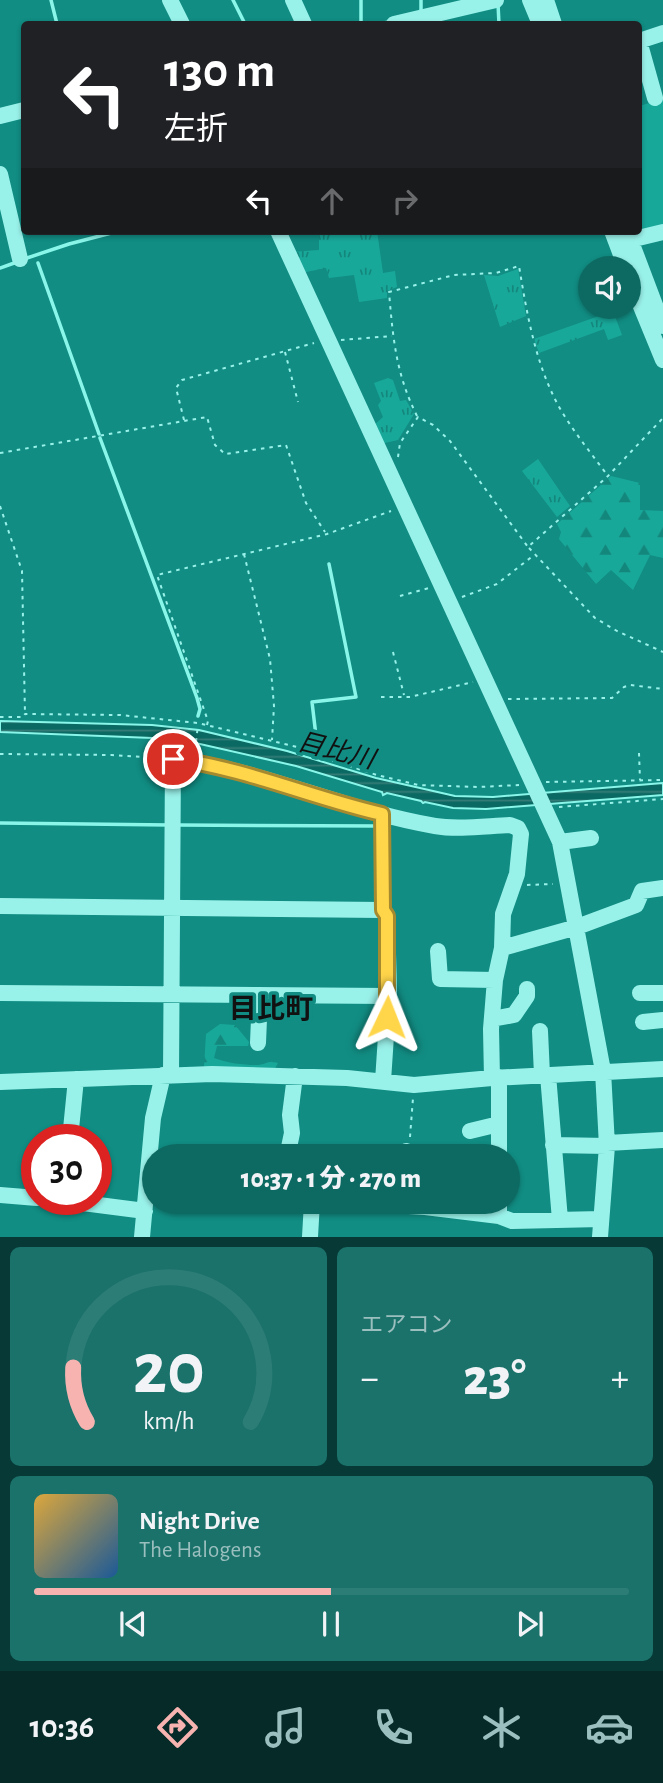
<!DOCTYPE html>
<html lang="ja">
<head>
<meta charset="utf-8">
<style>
	:root { --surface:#0d6a62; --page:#1b726b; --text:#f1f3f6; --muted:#9abfbe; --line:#2d7d77; --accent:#f7b3b0 }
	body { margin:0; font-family:"Alegreya Sans","Noto Sans JP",sans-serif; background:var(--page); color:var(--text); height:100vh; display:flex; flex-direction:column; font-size:26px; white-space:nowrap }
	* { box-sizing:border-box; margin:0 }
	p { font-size:23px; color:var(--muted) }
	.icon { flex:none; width:38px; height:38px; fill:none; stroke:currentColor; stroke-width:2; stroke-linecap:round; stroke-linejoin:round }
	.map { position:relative; height:1237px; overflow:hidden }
	.panel { display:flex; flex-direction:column; gap:10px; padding:10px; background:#073a36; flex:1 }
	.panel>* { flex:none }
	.hud { position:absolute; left:21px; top:21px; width:621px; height:214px; border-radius:7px; box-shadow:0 2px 5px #0004; background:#202124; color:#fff; overflow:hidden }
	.controls { position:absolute; left:578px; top:256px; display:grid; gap:14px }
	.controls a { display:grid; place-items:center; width:63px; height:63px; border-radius:50%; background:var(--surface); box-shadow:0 2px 5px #0004; font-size:35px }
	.speed { position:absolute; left:21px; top:1124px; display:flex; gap:14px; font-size:35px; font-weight:700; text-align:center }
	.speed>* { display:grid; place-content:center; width:91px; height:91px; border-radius:50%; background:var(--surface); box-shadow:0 2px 5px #0004; line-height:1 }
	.speed .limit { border:10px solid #d22; background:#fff; color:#111 }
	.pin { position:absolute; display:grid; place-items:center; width:60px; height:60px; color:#fff; margin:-30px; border:4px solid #fff; border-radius:50%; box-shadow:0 2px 7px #0007 }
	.me { position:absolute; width:77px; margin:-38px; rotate:2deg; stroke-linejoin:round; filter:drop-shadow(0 0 5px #0008) }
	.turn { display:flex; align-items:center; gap:24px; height:147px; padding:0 28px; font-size:32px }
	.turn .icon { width:91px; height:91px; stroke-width:2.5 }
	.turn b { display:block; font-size:49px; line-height:60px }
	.lanes { display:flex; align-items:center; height:66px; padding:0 28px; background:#0003; justify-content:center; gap:35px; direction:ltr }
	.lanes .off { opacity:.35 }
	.big { font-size:52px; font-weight:800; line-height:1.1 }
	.panel .tile { flex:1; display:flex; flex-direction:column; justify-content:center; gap:10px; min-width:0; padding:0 24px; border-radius:10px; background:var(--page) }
	.panel .dial { align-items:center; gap:0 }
	.dial svg { height:182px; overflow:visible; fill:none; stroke:var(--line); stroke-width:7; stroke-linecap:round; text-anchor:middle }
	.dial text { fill:var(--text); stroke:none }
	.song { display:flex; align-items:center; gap:21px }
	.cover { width:84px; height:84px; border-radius:10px; background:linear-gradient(135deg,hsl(40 70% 55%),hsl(210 70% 35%)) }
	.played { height:7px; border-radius:4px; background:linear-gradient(90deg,var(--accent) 50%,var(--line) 50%) }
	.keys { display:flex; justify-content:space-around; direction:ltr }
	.heat { display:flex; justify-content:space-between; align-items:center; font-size:38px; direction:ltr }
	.panel .tiles { flex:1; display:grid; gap:10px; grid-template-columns:1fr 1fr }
	.tile:last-child { grid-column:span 2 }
	.trip { position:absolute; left:142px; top:1144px; width:378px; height:70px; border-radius:35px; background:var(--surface); box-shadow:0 2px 5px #0004; font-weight:800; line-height:70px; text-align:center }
	.tab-bar { display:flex; height:112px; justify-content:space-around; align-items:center; background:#052a27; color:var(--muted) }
	.tab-bar .icon { width:49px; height:49px }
	.tab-bar .current { color:var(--accent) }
	.tab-bar b { font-size:32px; color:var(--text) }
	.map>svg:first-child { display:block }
	.grass { fill:url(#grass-tufts) }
	.forest { fill:url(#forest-firs) }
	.pitch { fill:#18a89a }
	.water { fill:url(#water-rules); stroke:#8af6ea; stroke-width:2 }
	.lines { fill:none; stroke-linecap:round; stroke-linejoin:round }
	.stream { stroke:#8af6ea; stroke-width:3.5 }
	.path { stroke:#99f2ea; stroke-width:2; stroke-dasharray:3.5 5; stroke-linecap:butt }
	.minor { stroke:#99f2ea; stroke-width:16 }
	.route-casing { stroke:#a68a30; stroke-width:18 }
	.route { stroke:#ffd54a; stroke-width:12 }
	.labels { text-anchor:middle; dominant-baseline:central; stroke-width:7; stroke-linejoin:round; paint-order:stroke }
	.water-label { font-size:26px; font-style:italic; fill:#111; stroke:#118d83 }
	.quarter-label { font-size:28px; font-weight:bold; fill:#111; stroke:#118d83 }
</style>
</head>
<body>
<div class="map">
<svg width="663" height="1237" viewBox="0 0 663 1237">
	<defs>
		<pattern id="grass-tufts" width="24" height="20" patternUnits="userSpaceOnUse" patternTransform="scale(1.75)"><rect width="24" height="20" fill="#18a89a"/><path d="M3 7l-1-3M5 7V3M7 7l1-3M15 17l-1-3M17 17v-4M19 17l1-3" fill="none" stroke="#14877c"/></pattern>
		<pattern id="forest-firs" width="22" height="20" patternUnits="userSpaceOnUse" patternTransform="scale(1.75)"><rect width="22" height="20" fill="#18a89a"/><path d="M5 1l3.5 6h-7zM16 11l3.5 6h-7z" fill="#14877c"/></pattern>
		<pattern id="water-rules" width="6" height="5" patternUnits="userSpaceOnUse" patternTransform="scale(1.75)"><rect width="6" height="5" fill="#0a6962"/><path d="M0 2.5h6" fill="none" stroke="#367d78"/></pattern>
	</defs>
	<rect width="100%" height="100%" fill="#118d83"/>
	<path class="grass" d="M377 231 383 273 395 271 397 287 387 291V298L359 302 354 275 329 278 326 268 301 273 291 252 319 250V232Z
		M518 269 526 316 500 327 484 275 498 276Z
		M613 311 622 335 608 340 604 329 539 353 534 339Z
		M388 378 393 380 400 401 406 400 414 414 398 440 380 444 372 427 383 417 378 405 381 401 374 383Z
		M538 459 570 506 557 517 522 471Z"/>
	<path class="forest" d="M611 476 640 483V510L663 511V558L650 555 633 590 611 570 596 584 559 539 561 532 557 524Z
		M220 1024 235 1025 249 1042 248 1046H217L214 1058C228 1063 242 1065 256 1065 266 1065 269 1059 278 1063L274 1070 204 1067 206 1034Z"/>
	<path class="pitch" d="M663 99V227L639 231V106Z"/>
	<path class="water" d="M0 721 152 725 199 730 287 751 376 778 455 796 493 797 663 783V795L486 809 453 808 425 802 423 803 421 801 387 793 383 795 382 792 296 766 178 739 0 732Z"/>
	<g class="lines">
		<path class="stream" d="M51 0 57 24
			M233 0 245 24
			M498 4 499 24
			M421 12V0
			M361 24V0
			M378 24 389 22
			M24 259 69 244 119 231
			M38 263 99 434
			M0 268 17 262
			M100 438 197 698 200 709 198 716
			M318 753 312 702 356 697 329 564
			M0 823 169 825
			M178 825 378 826"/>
		<path class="path" d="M341 340 392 336
			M285 352 298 402
			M417 416C396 374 393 339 389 292L454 275 496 273 519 266C527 314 535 362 558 405 572 430 591 453 608 476
			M184 420 176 388 182 380 314 343
			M0 453 207 417 215 445 225 454 286 445 306 503 325 532
			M398 457 400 443 418 417 433 425 450 441 528 547 608 476 663 418
			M0 506 22 571 25 714
			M529 548 595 618 617 631 663 652
			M244 554 270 659 274 706 272 740
			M400 596 429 588
			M462 597 497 584 534 555
			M393 652 404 695
			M381 697H410L473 682
			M508 699 612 698 624 687 630 685 663 689
			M0 717H23L25 714 120 715 198 723 305 749 312 754 377 775 418 785 478 787 519 785
			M207 725 208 721 157 575 327 534 391 511
			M195 750 198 725
			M639 753 640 780
			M0 754 112 755 158 758
			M546 782 663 780
			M559 807 663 799
			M527 885 553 884
			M410 1137 413 1098"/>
		<path class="minor" d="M170 0 182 24
			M293 0 304 24
			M530 0 540 24
			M546 0 554 24
			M394 24 496 0
			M639 41 655 98
			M639 41 663 33
			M0 116 24 110
			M0 174 20 259
			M278 231 560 842 603 1071 607 1146 600 1237
			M612 231 626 268
			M627 231 663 326
			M630 240 663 232
			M628 275 663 360
			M382 814 383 910 387 916 389 991 383 1081
			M560 842 591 838
			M0 906 383 910
			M502 948 577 927 636 905 642 891 663 888
			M438 951 440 979 495 980
			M0 993 388 996
			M640 993H663
			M492 1019 514 1015 527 996V989
			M643 1022 663 1020
			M540 1031 542 1075
			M258 1043 260 995
			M171 1075 173 759C263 770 346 811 435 826 458 830 486 826 510 825L518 828 521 834 517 874 503 914 502 948 495 980 491 1029 492 1078
			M548 1075 560 1220
			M499 1077V1157
			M0 1082 212 1074 347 1078 414 1085 492 1078 663 1069
			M470 1131 499 1124
			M70 1139 76 1079
			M607 1143 663 1140
			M553 1145 607 1146
			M287 1157 292 1133 290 1115 295 1076
			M405 1157 406 1151
			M0 1195 37 1198
			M52 1199 145 1211
			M343 1202 425 1207 499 1216
			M499 1202V1216L512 1221 601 1219
			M142 1237 153 1118 163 1075
			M310 1237 312 1202"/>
	</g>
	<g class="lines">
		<defs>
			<path id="route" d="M173 759C245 768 312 798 382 814L383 910 387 916V1017"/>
		</defs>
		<use href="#route" class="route-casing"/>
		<use href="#route" class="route"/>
	</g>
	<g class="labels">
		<g class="water-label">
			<text transform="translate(336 751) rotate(14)">目比川</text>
		</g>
		<g class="quarter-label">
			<text x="271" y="1010">目比町</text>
		</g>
	</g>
</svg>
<div class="controls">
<a><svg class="icon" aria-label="sound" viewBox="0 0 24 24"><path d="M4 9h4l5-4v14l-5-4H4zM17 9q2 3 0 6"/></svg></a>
</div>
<div class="speed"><div class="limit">30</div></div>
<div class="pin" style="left:173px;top:759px;background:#d93025"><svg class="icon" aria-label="arrive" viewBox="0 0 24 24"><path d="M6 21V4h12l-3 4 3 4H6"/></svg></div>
<svg class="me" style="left:387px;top:1017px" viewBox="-20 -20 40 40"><path d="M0-17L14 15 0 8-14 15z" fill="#ffd54a" stroke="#fff" stroke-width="4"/></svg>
<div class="trip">10:37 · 1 分 · 270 m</div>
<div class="hud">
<div class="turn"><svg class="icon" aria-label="left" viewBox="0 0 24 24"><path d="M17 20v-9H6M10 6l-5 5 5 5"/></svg><div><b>130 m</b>左折</div></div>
<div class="lanes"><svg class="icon" aria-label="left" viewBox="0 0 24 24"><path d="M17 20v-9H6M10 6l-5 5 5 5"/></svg><svg class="icon off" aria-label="ahead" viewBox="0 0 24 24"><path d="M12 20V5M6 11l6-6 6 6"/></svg><svg class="icon off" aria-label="right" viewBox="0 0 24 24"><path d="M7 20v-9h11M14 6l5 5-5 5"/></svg></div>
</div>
</div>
<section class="panel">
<div class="tiles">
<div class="tile dial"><svg viewBox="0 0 100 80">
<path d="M14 69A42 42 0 1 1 86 69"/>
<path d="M14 69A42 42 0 0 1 8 45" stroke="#f7b3b0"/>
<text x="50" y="56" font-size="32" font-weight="700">20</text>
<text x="50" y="72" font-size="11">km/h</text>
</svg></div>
<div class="tile"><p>エアコン</p>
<div class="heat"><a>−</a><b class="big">23°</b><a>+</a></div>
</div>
<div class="tile">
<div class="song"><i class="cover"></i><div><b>Night Drive</b><p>The Halogens</p></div></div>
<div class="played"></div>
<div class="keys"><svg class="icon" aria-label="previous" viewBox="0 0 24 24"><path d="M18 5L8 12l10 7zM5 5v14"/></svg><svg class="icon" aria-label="pause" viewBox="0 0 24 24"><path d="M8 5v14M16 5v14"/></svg><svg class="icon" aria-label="next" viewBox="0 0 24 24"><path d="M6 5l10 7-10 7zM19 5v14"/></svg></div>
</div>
</div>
</section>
<nav class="tab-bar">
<b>10:36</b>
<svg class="icon current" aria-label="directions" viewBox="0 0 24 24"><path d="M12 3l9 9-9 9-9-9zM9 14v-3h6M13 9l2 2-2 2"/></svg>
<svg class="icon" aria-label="music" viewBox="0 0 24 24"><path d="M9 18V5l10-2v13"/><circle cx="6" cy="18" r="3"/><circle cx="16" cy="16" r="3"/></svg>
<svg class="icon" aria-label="phone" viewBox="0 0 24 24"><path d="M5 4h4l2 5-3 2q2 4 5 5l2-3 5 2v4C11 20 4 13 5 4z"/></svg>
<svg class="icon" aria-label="climate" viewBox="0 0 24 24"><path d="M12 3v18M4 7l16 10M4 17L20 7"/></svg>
<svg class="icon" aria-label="car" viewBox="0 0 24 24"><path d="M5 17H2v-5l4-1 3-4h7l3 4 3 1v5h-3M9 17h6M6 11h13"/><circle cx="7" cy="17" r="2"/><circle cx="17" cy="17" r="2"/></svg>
</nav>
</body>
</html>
